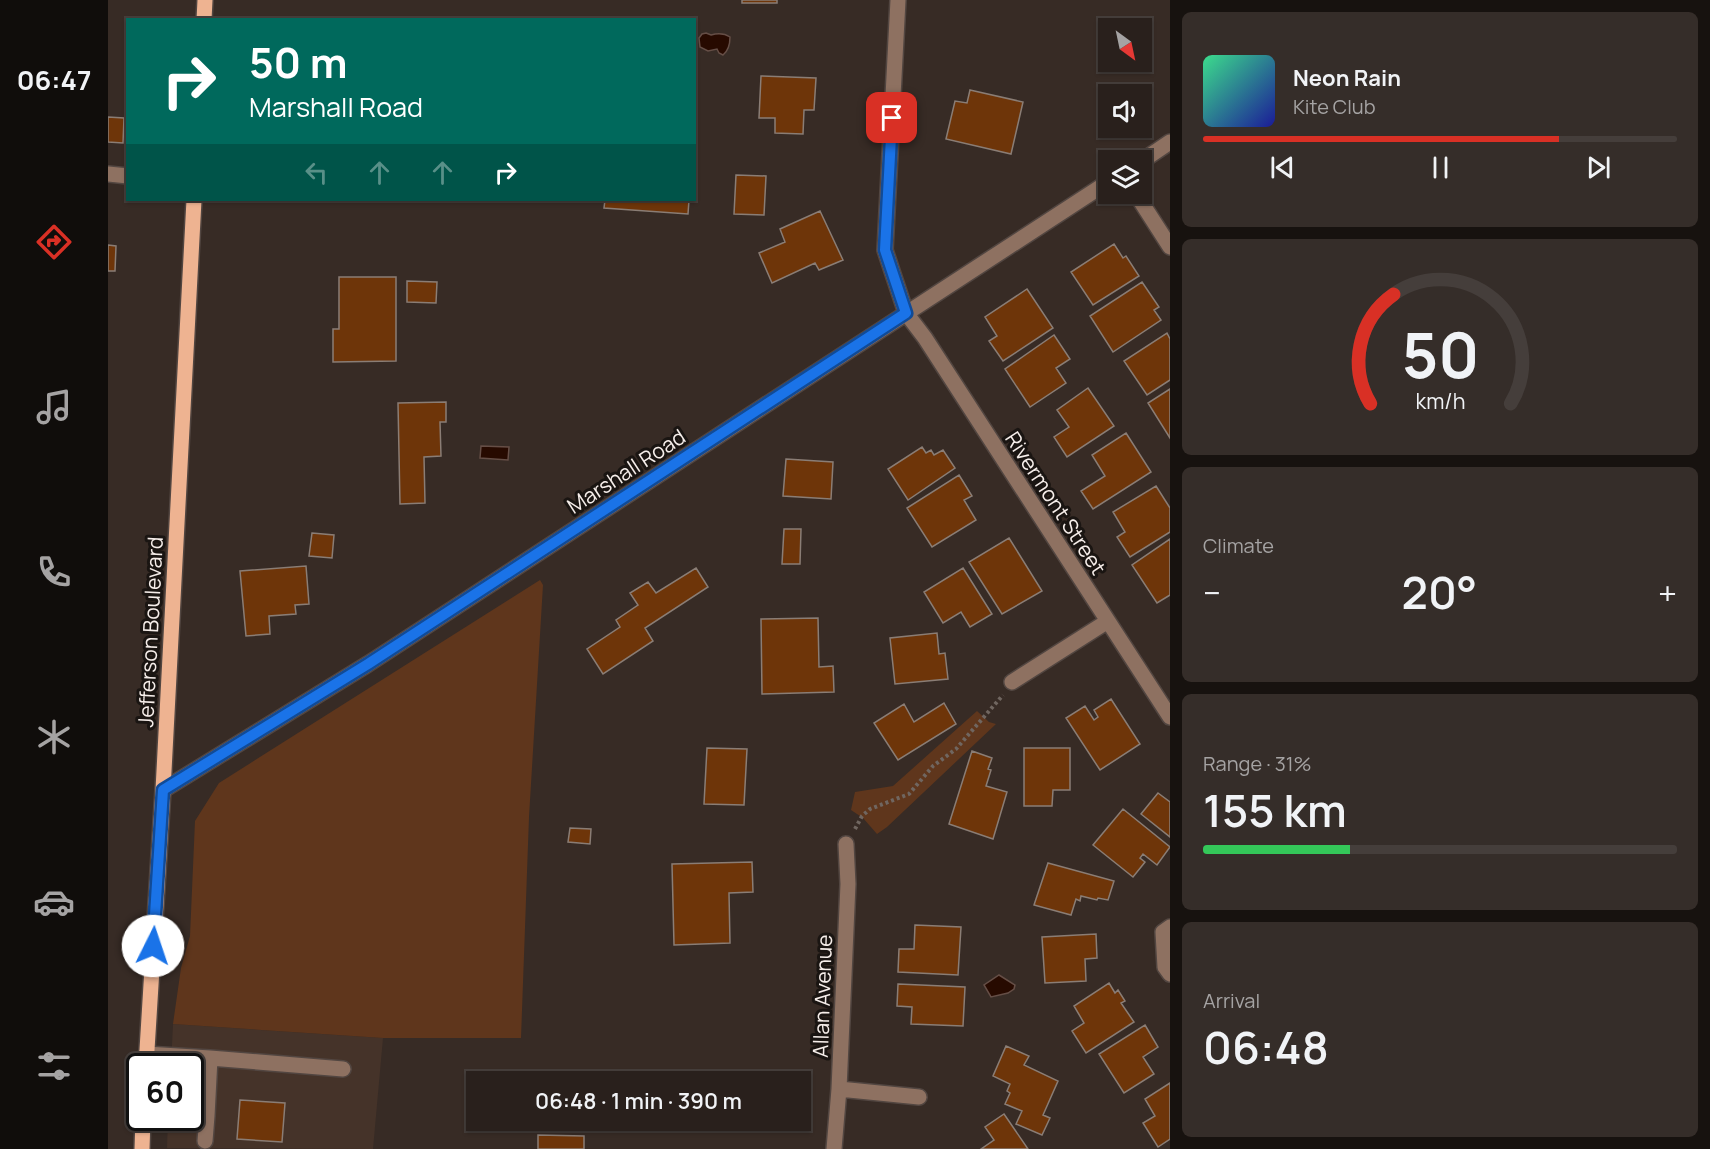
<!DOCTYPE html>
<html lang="en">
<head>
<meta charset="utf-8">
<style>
	:root { --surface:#29201c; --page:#352d29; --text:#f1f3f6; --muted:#a5a3a3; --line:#453e3b; --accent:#d93025 }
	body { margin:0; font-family:Manrope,sans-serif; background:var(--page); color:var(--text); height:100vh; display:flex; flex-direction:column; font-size:22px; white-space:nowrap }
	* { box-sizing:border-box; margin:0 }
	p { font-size:20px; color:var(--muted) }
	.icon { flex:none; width:33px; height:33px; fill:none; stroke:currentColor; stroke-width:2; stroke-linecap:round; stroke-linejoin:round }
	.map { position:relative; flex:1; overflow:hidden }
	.panel { display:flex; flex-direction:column; gap:12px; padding:12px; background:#17120f; width:540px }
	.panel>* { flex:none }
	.top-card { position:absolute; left:18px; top:18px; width:570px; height:183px; border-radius:0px; box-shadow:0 2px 4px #0004,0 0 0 2px var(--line); background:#00695c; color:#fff; overflow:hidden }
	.needle { width:39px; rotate:147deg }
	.fabs { position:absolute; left:990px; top:18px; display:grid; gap:12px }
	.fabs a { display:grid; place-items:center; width:54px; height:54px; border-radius:0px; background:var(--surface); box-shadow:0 2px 4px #0004,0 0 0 2px var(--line); font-size:30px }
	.speed { position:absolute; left:18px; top:1053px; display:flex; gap:12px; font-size:30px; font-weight:700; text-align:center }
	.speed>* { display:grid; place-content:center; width:78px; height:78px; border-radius:50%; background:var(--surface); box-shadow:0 2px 4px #0004,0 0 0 2px var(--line); line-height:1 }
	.speed .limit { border:3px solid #111; border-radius:9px; background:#fff; color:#111 }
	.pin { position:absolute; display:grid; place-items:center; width:51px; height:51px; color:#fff; margin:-26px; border-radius:12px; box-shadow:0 3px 9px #0006 }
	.me { position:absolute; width:66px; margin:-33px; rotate:4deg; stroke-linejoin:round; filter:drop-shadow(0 0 4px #0008) }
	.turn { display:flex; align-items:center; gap:21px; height:126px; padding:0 24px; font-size:27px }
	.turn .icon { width:78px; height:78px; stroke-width:2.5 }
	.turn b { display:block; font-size:42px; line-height:51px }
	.lanes { display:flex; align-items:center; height:57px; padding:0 24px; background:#0003; justify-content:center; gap:30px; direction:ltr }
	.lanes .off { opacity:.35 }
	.big { font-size:45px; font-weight:600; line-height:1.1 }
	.panel .tile { flex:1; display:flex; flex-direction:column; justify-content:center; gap:9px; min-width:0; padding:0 21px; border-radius:9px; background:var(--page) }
	.panel .dial { align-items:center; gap:0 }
	.dial svg { height:156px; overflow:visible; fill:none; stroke:var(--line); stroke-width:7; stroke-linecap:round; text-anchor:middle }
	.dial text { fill:var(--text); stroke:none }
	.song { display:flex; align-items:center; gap:18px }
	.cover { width:72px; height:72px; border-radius:9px; background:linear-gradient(135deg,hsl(150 70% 55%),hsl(240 70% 35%)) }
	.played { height:6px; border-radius:3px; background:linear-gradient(90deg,var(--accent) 75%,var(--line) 75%) }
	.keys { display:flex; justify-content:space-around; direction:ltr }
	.heat { display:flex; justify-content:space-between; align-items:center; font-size:33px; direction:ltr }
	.charge { height:9px; border-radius:4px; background:linear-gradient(90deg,#34c759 31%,var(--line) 0) }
	.trip { position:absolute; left:358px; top:1071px; width:345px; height:60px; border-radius:0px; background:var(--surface); box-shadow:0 2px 4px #0004,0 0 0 2px var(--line); font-weight:600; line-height:60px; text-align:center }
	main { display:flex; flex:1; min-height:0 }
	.dock { display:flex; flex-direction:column; width:108px; justify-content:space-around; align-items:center; background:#100d0b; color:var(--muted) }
	.dock .icon { width:42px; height:42px }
	.dock .on { color:var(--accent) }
	.dock b { font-size:27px; color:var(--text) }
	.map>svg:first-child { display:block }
	.built { fill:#453329 }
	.green { fill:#5f361c }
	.water { fill:#270a00; stroke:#654e46; stroke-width:1.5 }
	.building { fill:#6e3509; stroke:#8a7d75; stroke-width:1.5 }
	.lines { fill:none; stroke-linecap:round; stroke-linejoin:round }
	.minor-casing { stroke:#524641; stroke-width:18 }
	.major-casing { stroke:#524641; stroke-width:18 }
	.path { stroke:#706660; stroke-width:4; stroke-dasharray:3 3; stroke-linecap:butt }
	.minor { stroke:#8e7161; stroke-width:15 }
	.major { stroke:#eeb391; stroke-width:15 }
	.route-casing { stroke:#114b97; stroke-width:15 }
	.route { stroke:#1a73e8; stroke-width:10 }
	.labels { text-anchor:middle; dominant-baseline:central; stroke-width:6; stroke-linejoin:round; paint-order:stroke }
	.street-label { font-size:21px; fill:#f6eeea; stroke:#1a1512 }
</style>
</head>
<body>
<main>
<nav class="dock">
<b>06:47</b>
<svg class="icon on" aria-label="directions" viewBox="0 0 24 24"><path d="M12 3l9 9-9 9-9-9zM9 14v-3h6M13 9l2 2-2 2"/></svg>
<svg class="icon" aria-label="music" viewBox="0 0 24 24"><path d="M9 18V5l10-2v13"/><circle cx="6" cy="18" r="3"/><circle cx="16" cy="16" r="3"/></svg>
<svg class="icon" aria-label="phone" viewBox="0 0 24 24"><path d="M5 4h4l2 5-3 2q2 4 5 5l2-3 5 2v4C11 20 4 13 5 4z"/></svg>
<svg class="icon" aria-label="climate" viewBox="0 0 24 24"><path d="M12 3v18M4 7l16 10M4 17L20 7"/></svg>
<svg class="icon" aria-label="car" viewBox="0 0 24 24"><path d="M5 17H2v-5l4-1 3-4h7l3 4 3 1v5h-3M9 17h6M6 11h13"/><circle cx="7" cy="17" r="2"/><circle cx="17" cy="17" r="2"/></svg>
<svg class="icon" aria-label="filters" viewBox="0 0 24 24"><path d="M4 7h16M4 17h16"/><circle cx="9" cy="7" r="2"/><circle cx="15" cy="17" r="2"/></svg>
</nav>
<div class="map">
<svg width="1062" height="1149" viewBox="0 0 1062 1149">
	<rect width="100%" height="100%" fill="#372b25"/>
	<path class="built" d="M65 1024 275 1038 265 1149 59 1148 60 1118H82V1066H63Z"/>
	<path class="green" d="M432 580 435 585 421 817 413 1038H275L65 1024 73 968 82 936 87 821 111 783Z
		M869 711 881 722 888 724 779 827 769 834 755 818 743 810 747 792 785 786Z"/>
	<path class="water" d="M598 33 603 35C610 33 616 33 622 37 622 44 620 51 615 55L611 53 609 49 600 51 592 47 591 38 594 34Z
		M373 446 401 447 400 460 372 458Z
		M891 975 907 985 906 989 900 993 883 997 876 985Z"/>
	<path class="building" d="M634 0H669V3H634Z
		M653 76 708 78 706 110H696L695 134 667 133V118H651Z
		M586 85H589L588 128H586Z
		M862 90 915 102 903 154 838 139 847 101 859 103Z
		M0 117 16 118 15 143 0 142Z
		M628 175 658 176 656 215 626 214Z
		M497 200H581L580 214 496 208Z
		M712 211 735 260 711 270 707 263 664 283 651 253 677 242 672 229Z
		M1006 244 1015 258 1018 256 1031 276 985 305 963 272Z
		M0 245 8 246 7 271H0Z
		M231 277H288V361L225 362V329H231Z
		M299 281 329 282 328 303 299 302Z
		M1034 282 1051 307 1046 310 1053 320 1005 352 982 316Z
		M919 289 945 328 895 361 881 341 889 336 877 317Z
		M1059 333 1062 339V380L1039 395 1016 361Z
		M946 335 962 359 948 368 958 383 922 407 897 369Z
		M980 388 1006 426 959 457 946 437 961 427 949 410Z
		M1062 389V438L1040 403Z
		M338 402V422H332L333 456 316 457 317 503 292 504 290 403Z
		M1018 433 1043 472 985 509 973 491 997 476 984 455Z
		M814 447 818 453 823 450 826 455 835 450 847 468 800 500 780 469Z
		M678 459 725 462 723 499 675 496Z
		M851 475 864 496 856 500 868 520 824 547 799 508Z
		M1048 486 1062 508V532L1022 557 1009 537 1017 532 1005 512Z
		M676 529H693L692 564H674Z
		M204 533 226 535 224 558 201 556Z
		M901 538 934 591 894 614 861 562Z
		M1062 539V595L1049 603 1024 565Z
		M198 566 201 604 187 605 188 614 161 616 162 634 138 636 132 571Z
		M588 568 600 587 537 628 545 641 495 674 479 649 512 627 508 620 530 605 522 593 540 582 548 593Z
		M855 568 884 614 862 627 853 612 835 623 816 592Z
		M710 618 711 667 725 666 726 692 654 694 653 619Z
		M829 633 831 654 837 653 840 679 787 684 782 638Z
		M1003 699 1032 744 992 770 958 718 977 706 986 720 990 717 986 710Z
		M836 703 848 724 790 760 766 723 796 704 806 722Z
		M599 748 639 749 636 805 596 804Z
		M916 748H962V790H945L944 806H916Z
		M864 751 884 758 880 769 883 770 878 786 899 792 885 839 841 824Z
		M1050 793 1062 802V837L1033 814Z
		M1015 809 1062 847 1049 865 1035 854 1032 858 1037 862 1025 877 985 845Z
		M462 828 483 829 482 844 460 842Z
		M644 862 645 892 621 893 622 943 566 945 564 864Z
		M940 863 1006 881 1000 900 990 898 989 900 973 896 972 901 968 899 963 915 926 905Z
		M807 925 853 927 850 975 790 972 791 949H806Z
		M988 934 989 958 977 959 978 981 937 983 934 937Z
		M1001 983 1007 993 1010 990 1017 1001 1013 1003 1026 1022 978 1053 964 1031 976 1023 966 1006Z
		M790 984 857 987 855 1026 803 1024 804 1007 789 1006Z
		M1037 1025 1050 1047 1035 1057 1046 1074 1016 1093 991 1054Z
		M898 1046 921 1056 916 1065 950 1081 935 1115 942 1118 934 1135 908 1124 914 1111 897 1104 902 1093 899 1091 902 1084 885 1076Z
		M1062 1083V1139L1050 1147 1035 1123 1047 1116 1037 1099Z
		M132 1100 177 1103 174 1142 129 1139Z
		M896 1114 920 1149H873L886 1140 877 1127Z
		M430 1135 476 1136V1149H430Z"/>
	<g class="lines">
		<defs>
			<path id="minor" d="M790 0 777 250 798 313 817 338 1062 717
				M1034 161 1062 142
				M0 174 20 176
				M1028 194 1062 247
				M904 682 1000 621
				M55 790 260 664 1000 182
				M1062 927 1055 932 1057 967 1062 974
				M38 1054 102 1058 99 1116 82 1115
				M102 1058 235 1069
				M731 1089 811 1097
				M97 1141 99 1116
				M726 1149 731 1089 740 884 738 844"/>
			<path id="major" d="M96 20 97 0
				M38 1066 55 790 86 200
				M34 1149 35 1118"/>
		</defs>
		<use href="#minor" class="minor-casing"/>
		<use href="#major" class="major-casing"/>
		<path class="path" d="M747 829 754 816 762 809 801 794 825 766 848 749 895 695"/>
		<use href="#minor" class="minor"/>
		<use href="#major" class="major"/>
	</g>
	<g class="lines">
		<defs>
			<path id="route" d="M45 946 55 790 260 664 798 313 777 250 784 118"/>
		</defs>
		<use href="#route" class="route-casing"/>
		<use href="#route" class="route"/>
	</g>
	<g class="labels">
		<g class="street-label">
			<text transform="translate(518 471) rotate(-33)">Marshall Road</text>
			<text transform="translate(948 503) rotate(57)">Rivermont Street</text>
			<text transform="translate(42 632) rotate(-87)">Jefferson Boulevard</text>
			<text transform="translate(714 996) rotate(-88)">Allan Avenue</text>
		</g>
	</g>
</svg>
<div class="fabs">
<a><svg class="needle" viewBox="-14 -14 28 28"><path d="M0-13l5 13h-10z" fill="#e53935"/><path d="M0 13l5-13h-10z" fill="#a5a3a3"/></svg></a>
<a><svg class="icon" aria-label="sound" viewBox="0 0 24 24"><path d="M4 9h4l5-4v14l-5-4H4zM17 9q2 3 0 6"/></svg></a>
<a><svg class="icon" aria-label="layers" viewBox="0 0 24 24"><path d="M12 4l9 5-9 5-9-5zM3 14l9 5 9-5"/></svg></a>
</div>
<div class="speed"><div class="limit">60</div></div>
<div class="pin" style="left:784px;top:118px;background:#d93025"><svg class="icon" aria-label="arrive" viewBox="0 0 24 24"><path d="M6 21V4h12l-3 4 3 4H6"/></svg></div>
<svg class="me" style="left:45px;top:946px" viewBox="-20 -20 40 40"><circle r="19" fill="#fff"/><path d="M0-13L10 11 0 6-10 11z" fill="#1a73e8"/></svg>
<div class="trip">06:48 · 1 min · 390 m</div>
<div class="top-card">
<div class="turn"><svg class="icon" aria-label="right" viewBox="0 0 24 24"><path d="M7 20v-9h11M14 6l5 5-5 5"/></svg><div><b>50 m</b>Marshall Road</div></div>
<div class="lanes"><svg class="icon off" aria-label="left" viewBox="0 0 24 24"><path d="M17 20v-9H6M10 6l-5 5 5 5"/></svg><svg class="icon off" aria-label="ahead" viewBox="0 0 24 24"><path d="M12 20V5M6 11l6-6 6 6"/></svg><svg class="icon off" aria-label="ahead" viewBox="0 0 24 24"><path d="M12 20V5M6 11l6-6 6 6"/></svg><svg class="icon" aria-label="right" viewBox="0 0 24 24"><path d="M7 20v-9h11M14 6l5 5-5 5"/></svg></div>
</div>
</div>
<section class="panel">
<div class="tile">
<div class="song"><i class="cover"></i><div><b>Neon Rain</b><p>Kite Club</p></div></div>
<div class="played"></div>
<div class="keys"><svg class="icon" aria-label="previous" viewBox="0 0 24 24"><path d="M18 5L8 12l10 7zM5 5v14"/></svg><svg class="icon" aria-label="pause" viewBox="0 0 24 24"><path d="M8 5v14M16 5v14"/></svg><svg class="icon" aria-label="next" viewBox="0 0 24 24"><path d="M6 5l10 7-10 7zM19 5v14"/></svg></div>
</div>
<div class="tile dial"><svg viewBox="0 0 100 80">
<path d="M14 69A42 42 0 1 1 86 69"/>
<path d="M14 69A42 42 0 0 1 26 13" stroke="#d93025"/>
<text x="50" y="56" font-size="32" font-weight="700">50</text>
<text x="50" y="72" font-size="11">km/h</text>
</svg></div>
<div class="tile"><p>Climate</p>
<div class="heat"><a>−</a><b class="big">20°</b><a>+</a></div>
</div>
<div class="tile"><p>Range · 31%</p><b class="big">155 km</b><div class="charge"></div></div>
<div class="tile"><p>Arrival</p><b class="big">06:48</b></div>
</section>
</main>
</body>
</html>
